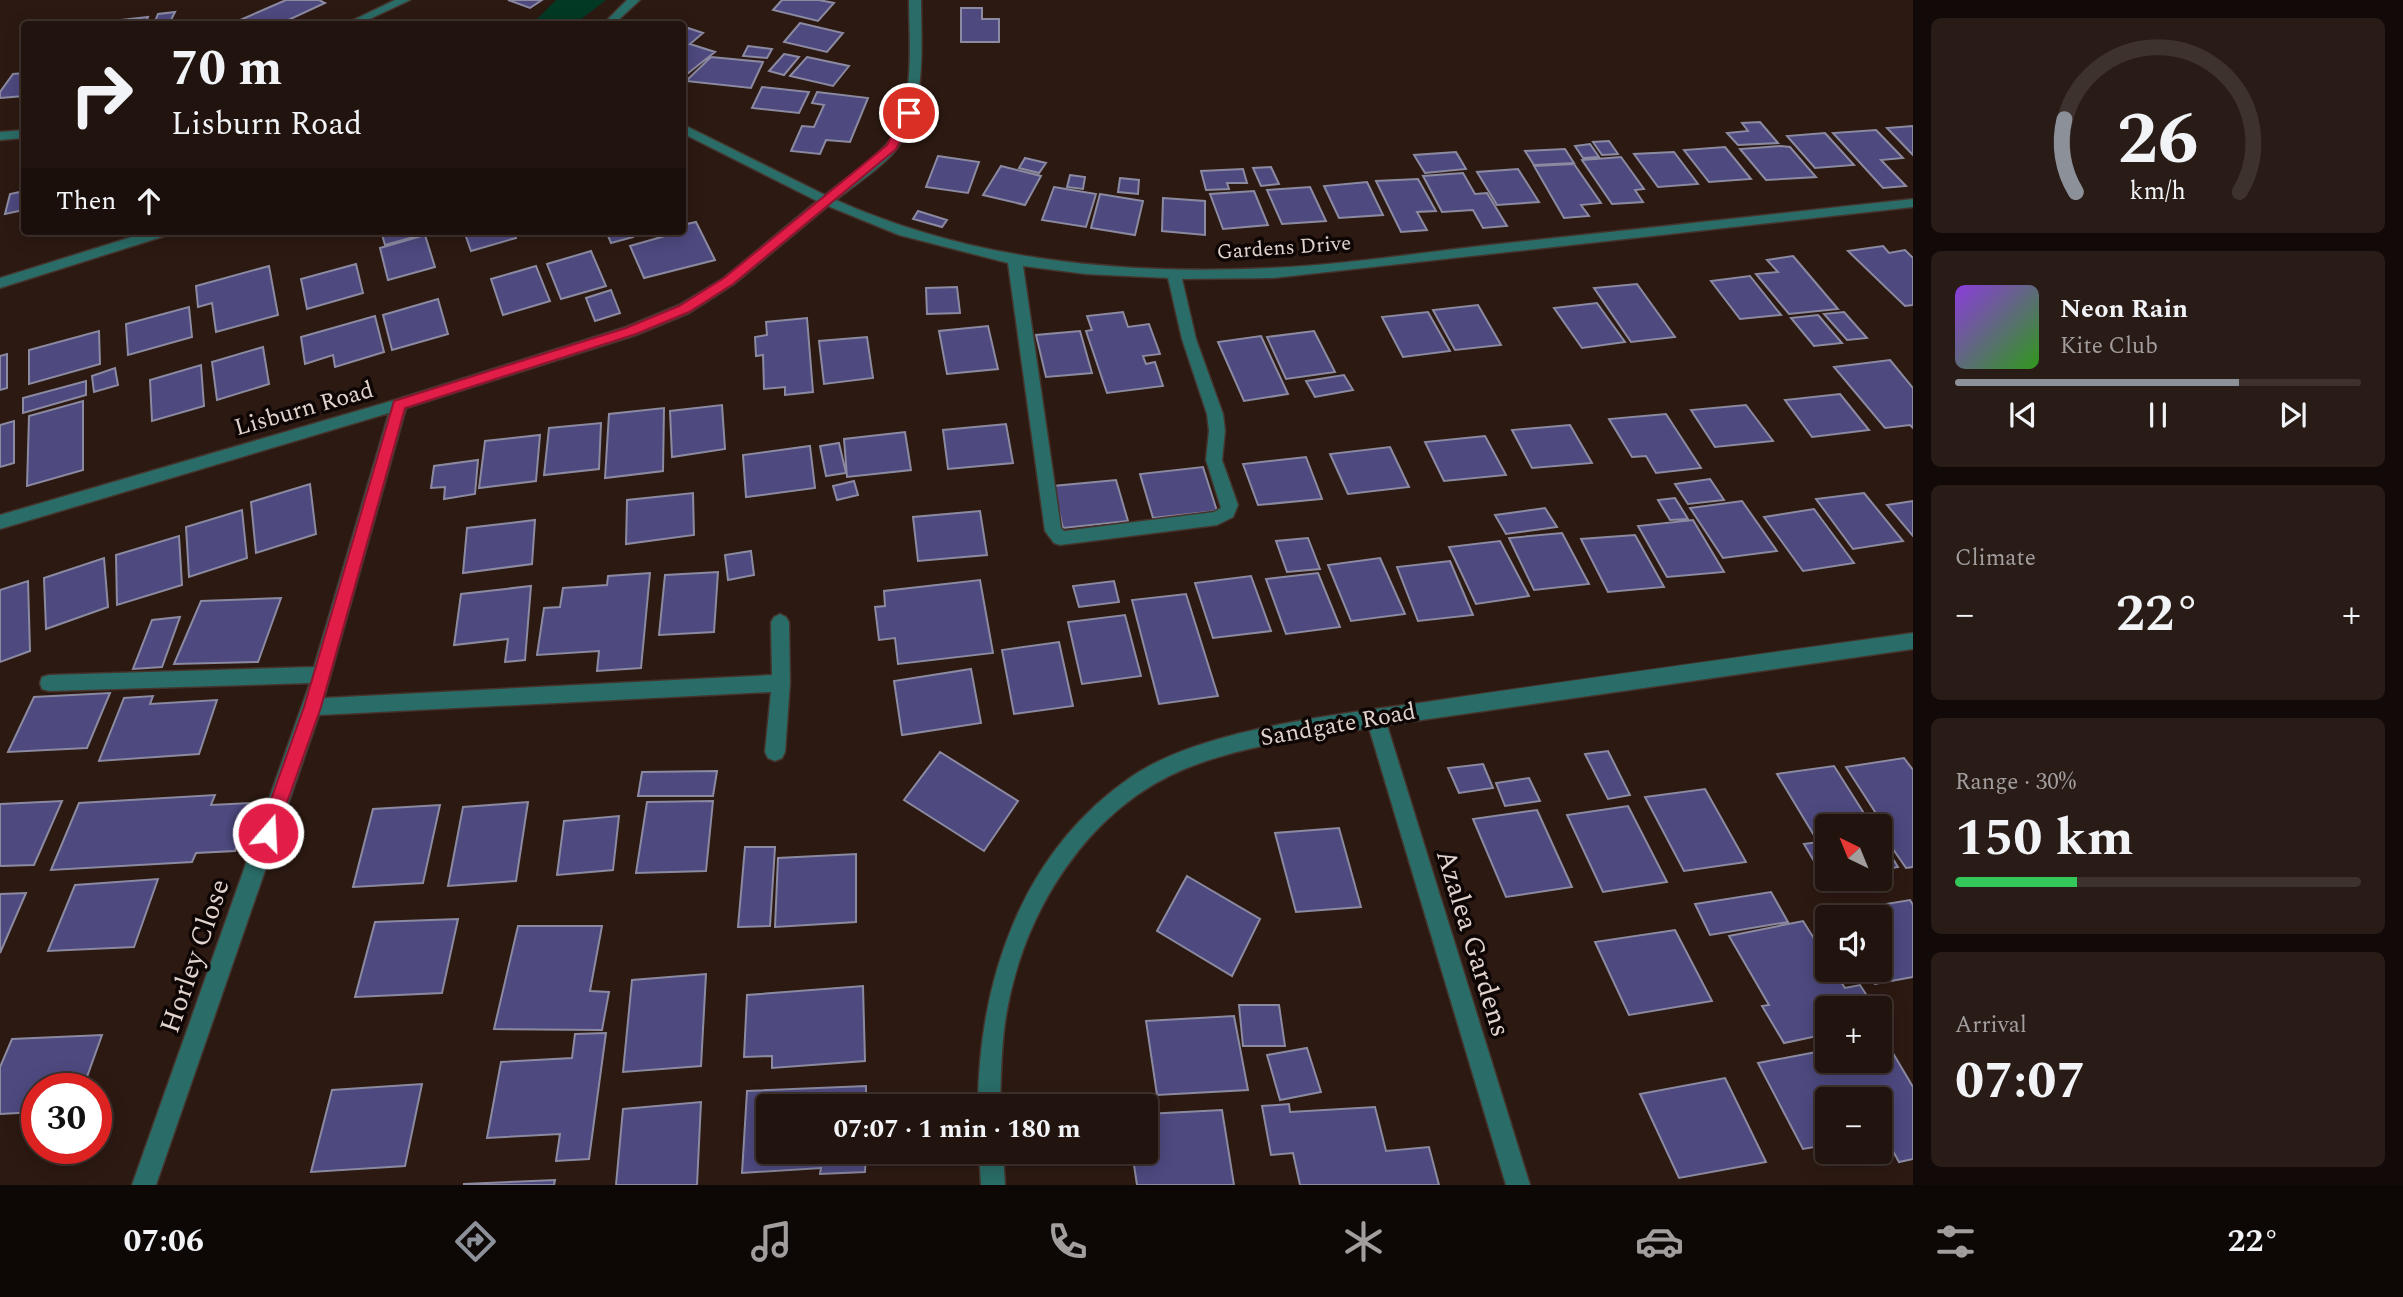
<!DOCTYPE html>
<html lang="en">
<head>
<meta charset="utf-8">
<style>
	:root { --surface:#21130e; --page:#291c17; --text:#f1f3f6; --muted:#a29e9e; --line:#3e322e; --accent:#8c9099 }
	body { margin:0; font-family:Spectral,serif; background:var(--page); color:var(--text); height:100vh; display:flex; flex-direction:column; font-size:26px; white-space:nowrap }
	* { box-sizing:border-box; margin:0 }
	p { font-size:23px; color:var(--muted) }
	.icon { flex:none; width:38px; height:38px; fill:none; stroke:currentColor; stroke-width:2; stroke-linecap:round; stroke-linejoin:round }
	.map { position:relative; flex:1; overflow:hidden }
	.drawer { display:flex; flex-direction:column; gap:18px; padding:18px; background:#120a08; width:490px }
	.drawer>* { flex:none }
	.top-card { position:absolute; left:21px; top:21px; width:665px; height:214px; border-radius:7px; box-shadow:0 4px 18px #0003,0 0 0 2px var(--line); background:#21130e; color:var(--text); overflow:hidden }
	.needle { width:46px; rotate:317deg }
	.fabs { position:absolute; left:1815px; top:814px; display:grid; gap:14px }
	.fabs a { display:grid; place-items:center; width:77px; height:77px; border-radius:7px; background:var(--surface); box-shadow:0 4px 18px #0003,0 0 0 2px var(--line); font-size:35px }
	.speed { position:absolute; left:21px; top:1073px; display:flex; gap:14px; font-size:35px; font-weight:700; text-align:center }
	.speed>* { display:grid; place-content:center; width:91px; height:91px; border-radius:50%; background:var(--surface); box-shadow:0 4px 18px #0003,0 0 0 2px var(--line); line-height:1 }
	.speed .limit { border:10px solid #d22; background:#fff; color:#111 }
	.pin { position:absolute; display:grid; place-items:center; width:60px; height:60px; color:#fff; margin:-30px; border:4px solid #fff; border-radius:50%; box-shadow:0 2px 7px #0007 }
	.me { position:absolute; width:77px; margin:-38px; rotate:19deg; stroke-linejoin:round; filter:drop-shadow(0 0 5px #0008) }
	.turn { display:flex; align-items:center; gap:24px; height:147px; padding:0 35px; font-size:32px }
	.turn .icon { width:91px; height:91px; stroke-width:2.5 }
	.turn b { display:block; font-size:49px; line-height:60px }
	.then { display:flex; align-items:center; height:66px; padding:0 35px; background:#0003; gap:14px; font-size:26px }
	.big { font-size:52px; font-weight:700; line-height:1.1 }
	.drawer .widget { flex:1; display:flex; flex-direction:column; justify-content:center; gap:10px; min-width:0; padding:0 24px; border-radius:10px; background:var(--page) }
	.drawer .dial { align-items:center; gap:0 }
	.dial svg { height:182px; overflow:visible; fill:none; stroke:var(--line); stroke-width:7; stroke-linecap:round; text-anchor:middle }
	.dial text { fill:var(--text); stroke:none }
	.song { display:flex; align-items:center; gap:21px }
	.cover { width:84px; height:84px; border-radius:10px; background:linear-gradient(135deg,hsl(270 70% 55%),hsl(110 70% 35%)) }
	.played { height:7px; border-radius:4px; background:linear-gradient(90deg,var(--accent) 70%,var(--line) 70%) }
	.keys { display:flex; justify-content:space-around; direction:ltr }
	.heat { display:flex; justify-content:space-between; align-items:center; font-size:38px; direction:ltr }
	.charge { height:10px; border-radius:5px; background:linear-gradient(90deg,#34c759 30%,var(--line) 0) }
	.trip { position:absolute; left:756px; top:1094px; width:402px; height:70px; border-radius:7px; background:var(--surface); box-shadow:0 4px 18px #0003,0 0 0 2px var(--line); font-weight:700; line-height:70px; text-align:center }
	.dock { display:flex; height:112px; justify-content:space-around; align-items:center; background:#0d0806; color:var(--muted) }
	.dock .icon { width:49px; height:49px }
	.dock .active { color:var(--accent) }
	.dock b { font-size:32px; color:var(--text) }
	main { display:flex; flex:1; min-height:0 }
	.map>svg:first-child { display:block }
	.green { fill:#023924 }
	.building { fill:#4e497f; stroke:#8b8aa1; stroke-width:2 }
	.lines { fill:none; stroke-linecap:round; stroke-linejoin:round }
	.minor-casing { stroke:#45332c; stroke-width:3 }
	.minor { fill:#2a6c67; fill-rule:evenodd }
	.route { fill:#e11d48; stroke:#92132f; stroke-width:2 }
	.labels { text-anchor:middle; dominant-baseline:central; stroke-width:7; stroke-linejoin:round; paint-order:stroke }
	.far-street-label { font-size:21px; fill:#e1d3ce; stroke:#0e0604 }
	.street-label { font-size:24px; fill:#e1d3ce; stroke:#0e0604 }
	.near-street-label { font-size:28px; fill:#e1d3ce; stroke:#0e0604 }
</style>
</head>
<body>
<main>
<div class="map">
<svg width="1913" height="1185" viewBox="0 0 1913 1185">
	<rect width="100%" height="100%" fill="#2c1912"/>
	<path class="green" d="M556 0H606L575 24H532Z"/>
	<path class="building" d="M286 0H319L325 3 286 21 292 24H231Z
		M508 0H542L530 8Z
		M782 0H819L834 3 818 21 773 10Z
		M961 8H982V19H999V42H961Z
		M175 12 169 24H154L158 14Z
		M148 17 145 24H103L104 22Z
		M800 23 843 33 827 52 784 42Z
		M682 26 703 33 690 44 715 52 682 78Z
		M748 46 772 49 767 58 743 56Z
		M784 54 799 57 784 75 769 71Z
		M711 57 763 62 751 88 686 81Z
		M807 57 849 66 833 86 790 76Z
		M24 73V96L0 98V92L13 74Z
		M762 87 809 92 799 113 752 108Z
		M817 92 868 98 850 142 826 140 820 154 791 151 802 126 814 127 824 105 812 103Z
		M1760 122 1778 143 1738 145 1727 133 1748 131 1742 123Z
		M1913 126V155L1887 128Z
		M1876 130 1903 158 1881 160 1906 186 1883 188 1833 133Z
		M1825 133 1854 165 1815 168 1787 136Z
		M1609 141 1618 154 1602 155 1593 142Z
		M1590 144 1599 157 1583 158 1575 146Z
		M1781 146 1790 147 1816 177 1766 180 1740 149Z
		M1725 147 1751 179 1709 182 1684 150Z
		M1565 149 1574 163 1534 165 1525 151Z
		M1456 152 1466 169 1425 173 1414 155Z
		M1674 152 1698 184 1658 187 1634 154Z
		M938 156 979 162 968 193 926 187Z
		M1621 157 1644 189 1635 190 1643 202 1612 204 1582 160Z
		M1025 158 1046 163 1039 173 1019 168Z
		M1574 164 1601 203 1581 205 1589 216 1564 218 1534 166Z
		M1001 166 1041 176 1025 205 983 195Z
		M1271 167 1279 184 1261 186 1253 168Z
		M1243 169 1247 183H1227L1229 189 1206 190 1201 171Z
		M1518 169 1539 202 1497 205 1477 172Z
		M1463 173 1475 194 1487 193 1507 226 1483 228 1473 210 1442 212 1423 176Z
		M1070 175 1085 177 1083 189 1067 187Z
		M1120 178 1139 180 1138 194 1118 192Z
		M1418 179 1436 211 1417 212 1427 230 1401 232 1376 181Z
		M1367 182 1383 215 1339 218 1324 186Z
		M1054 187 1096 194 1086 227 1042 220Z
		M1310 187 1326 221 1282 224 1267 190Z
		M24 191V210L5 214 10 194Z
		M1254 191 1268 225 1223 229 1210 194Z
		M1100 194 1143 201 1135 235 1091 228Z
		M1163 198 1205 201V235L1162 231Z
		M918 211 947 220 942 227 913 219Z
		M696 222 715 260 644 278 630 246 665 236 663 231H682V225Z
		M381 231H420L421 235 385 245Z
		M464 231H513L516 238 471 251Z
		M606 231H631L633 237 611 243Z
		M425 235 435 267 388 280 380 248Z
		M1883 246 1889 253 1905 250 1913 258V305L1905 306 1848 251Z
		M591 251 606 286 561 299 547 264Z
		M1793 256 1838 309 1789 314 1756 274 1778 272 1767 260Z
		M356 264 363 293 307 309 301 279Z
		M269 266 278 315 216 332 212 303 198 307 196 286Z
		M536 266 550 301 503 315 491 279Z
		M1750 276 1781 315 1740 319 1711 281Z
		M1637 284 1675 337 1631 342 1594 288Z
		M957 287 960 313 927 314 926 288Z
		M611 290 620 313 595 321 586 298Z
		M438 299 448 334 392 350 383 315Z
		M1597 303 1625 342 1582 348 1554 308Z
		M1478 305 1501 345 1455 350 1433 310Z
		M189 307 192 337 128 355 126 324Z
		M1123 312 1128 327 1149 324 1160 354 1143 356 1146 364 1155 362 1163 386 1107 393 1086 331 1092 330 1087 316Z
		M1428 312 1450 351 1403 357 1382 317Z
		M1844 312 1867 338 1847 340 1824 314Z
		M1818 315 1842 343 1814 346 1791 318Z
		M375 316 384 352 335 367 333 355 305 364 301 337Z
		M807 318 813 392 785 395V387L764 389 763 355 756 356 755 337 767 335 766 322Z
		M988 326 998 369 947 374 939 331Z
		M99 331 100 364 29 384V350Z
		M1080 331 1092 373 1046 377 1036 335Z
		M1314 331 1335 372 1286 379 1267 337Z
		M1261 336 1288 394 1244 401 1218 342Z
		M867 337 873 378 824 384 819 341Z
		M263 347 269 384 217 400 212 362Z
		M7 354V388L0 390V356Z
		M1890 360 1913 388V428L1910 425 1885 428 1834 367Z
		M201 365 204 406 152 421 150 380Z
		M115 368 118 385 94 392 92 376Z
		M1344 375 1353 390 1315 397 1306 381Z
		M86 381V395L23 413V398Z
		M1840 394 1869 430 1812 437 1785 400Z
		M83 401V470L27 486 29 416Z
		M722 405 725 449 672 457 670 411Z
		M1746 405 1773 441 1715 447 1691 410Z
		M664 408 663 471 605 478 609 414Z
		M1666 414 1701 468 1656 473 1646 456 1632 457 1609 419Z
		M14 421V463L0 467V425Z
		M601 423 599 469 544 475 549 428Z
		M1006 424 1013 463 948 469 943 430Z
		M1570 425 1592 463 1532 468 1512 430Z
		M905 432 911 470 847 477 844 439Z
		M540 435 536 481 479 488 485 441Z
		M1485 436 1506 475 1444 481 1425 442Z
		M839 443 846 473 826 476 820 446Z
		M810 446 815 488 746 497 743 455Z
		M1390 447 1409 487 1348 494 1330 454Z
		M1306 457 1322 499 1258 505 1243 464Z
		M478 460 475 494 444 499 445 487 431 488 434 466Z
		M1203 467 1217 511 1153 518 1140 474Z
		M1710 479 1724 500 1688 504 1675 484Z
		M1116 480 1128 521 1063 528 1053 486Z
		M854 481 858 495 837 500 833 486Z
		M310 484 316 534 256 553 251 502Z
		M693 493 694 535 626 544 627 500Z
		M1864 493 1903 541 1853 549 1816 499Z
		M1675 498 1688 519 1670 520 1658 500Z
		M1742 501 1777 551 1723 558 1690 508Z
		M1913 501V536L1887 505Z
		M1545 508 1557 527 1506 534 1495 515Z
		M1814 509 1854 563 1803 571 1764 517Z
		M242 510 247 558 189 577 186 527Z
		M980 511 987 555 918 561 913 517Z
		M535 520 532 564 463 573 467 528Z
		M1693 520 1724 572 1667 577 1638 526Z
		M1562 533 1589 584 1534 590 1509 538Z
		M1635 535 1664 587 1608 592 1581 539Z
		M179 536 182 585 117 605 116 555Z
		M1308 538 1320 569 1287 572 1276 541Z
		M1500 541 1529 596 1476 604 1449 547Z
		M751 551 754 575 728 580 725 555Z
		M104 558 108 607 46 629 44 578Z
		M1380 558 1405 614 1351 621 1328 565Z
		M1450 561 1473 615 1418 621 1397 567Z
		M718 572 714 632 659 635 665 575Z
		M650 573 641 668 597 671 599 651 537 655 544 608 560 607 563 588 607 585 608 576Z
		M1318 573 1340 627 1286 634 1266 579Z
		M1251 576 1271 631 1213 638 1195 583Z
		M980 580 993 653 898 664 895 638 879 640 875 607 885 606 884 591Z
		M28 581 30 651 0 662V590Z
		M1114 581 1119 602 1079 607 1073 586Z
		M531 586 525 660 505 662 508 639 454 645 461 594Z
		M1186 594 1218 696 1159 704 1132 600Z
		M281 598 258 662 174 664 201 601Z
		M1125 615 1141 676 1082 684 1068 622Z
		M180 617 162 667 133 669 152 620Z
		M1059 642 1073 706 1014 714 1002 650Z
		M971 669 981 723 902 735 894 681Z
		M110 693 87 748 8 752 34 697Z
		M153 696 150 704 217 700 199 754 99 761 124 698Z
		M1608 751 1630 795 1608 799 1585 754Z
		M940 752 1018 801 984 851 904 800Z
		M1904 758 1913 770V867L1906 868 1884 836 1890 835 1846 767Z
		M1483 764 1493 788 1459 793 1448 768Z
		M1834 766 1872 826H1827V877L1824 878 1804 844 1818 842 1777 774Z
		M717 771 713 796H638L642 772Z
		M1529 778 1540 801 1505 806 1496 783Z
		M1705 789 1746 862 1684 871 1645 797Z
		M215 795 211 805 250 803 235 851 196 853 192 862 51 870 79 803Z
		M62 801 34 865 0 866V804Z
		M713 801 706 871 636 873 647 802Z
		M528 802 516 881 448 886 463 807Z
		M440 805 423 883 353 887 373 809Z
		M1628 806 1667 882 1603 892 1567 815Z
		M1537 810 1572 887 1506 897 1473 819Z
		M619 816 613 870 557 875 564 821Z
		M1339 828 1361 907 1296 912 1275 833Z
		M1880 838 1898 867 1880 870Z
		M745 847H775L770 926 738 927Z
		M856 854V922L775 927 778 858Z
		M1187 876 1260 919 1232 976 1157 931Z
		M158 879 134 947 48 951 75 885Z
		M1771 892 1788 922 1710 935 1695 904Z
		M26 893 0 953V894Z
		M1910 900 1913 905V977L1875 984 1866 970H1880V917H1835L1832 913Z
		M458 919 442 993 355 997 375 922Z
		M1803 921 1827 959V970H1833L1845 988 1860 985 1875 1008H1827V1034L1784 1043 1762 1006 1769 1005 1729 936Z
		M518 926H602L590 991 609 992 602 1030 494 1029Z
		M1675 930 1712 1001 1629 1015 1595 942Z
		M706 974 701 1066 623 1072 632 980Z
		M863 986 865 1061 772 1068V1056L744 1057 747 995Z
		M1239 1005H1279L1285 1046H1243Z
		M1234 1016 1248 1090 1157 1095 1146 1021Z
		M606 1033 589 1159 556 1161 560 1134 487 1138 501 1062 572 1058 575 1034Z
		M102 1035 83 1088H37V1112L0 1114V1067L12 1039Z
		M1884 1038 1913 1087V1159L1899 1162 1883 1133 1880 1134V1099H1827V1145L1803 1149 1758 1063 1827 1050V1060H1880V1039Z
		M1307 1048 1321 1092 1280 1100 1267 1055Z
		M1725 1078 1766 1162 1679 1178 1640 1094Z
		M422 1084 405 1166 311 1172 332 1090Z
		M866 1086V1106H768V1152H866L865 1172 820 1174 821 1168 742 1173 747 1091Z
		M701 1102 697 1185H616L623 1109Z
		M1289 1104 1290 1112 1375 1107 1386 1151 1429 1147 1439 1185H1300L1293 1153 1271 1155 1262 1106Z
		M1222 1110 1234 1185H1137L1132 1152H1146V1114Z
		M555 1180 554 1185H464V1184Z"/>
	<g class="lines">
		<defs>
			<path id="minor" d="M395 0H410L359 24H345Z
				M627 0H640L614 24H603Z
				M909 0H921C921 49 927 104 898 147 888 163 852 187 836 200 973 261 1122 275 1270 268 1346 265 1423 252 1499 244 1637 229 1775 214 1913 199V207L1273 278 1182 279 1196 339 1223 414 1225 431 1222 460 1238 505 1233 517 1217 525 1060 545 1054 543 1045 531 1008 263 899 235 828 206 734 284 689 313 636 335 406 408 324 698 772 675 771 622 774 617 780 614 786 617 789 622 790 683 785 752 782 758 775 761 768 758 765 752 771 692 319 715 156 1185H132L310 683 49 691 42 689 40 683 42 677 49 675 314 667 389 413 0 529V515L398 399 626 327 679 305 724 278 817 201 682 133V124L825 195C845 179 867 164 884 147 917 115 909 42 909 0ZM1023 266 1086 274 1168 278 1182 339 1207 414 1209 431 1206 460 1221 508 1214 512 1064 531 1061 528Z
				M24 130V138L0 140V132Z
				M151 231H173L171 234 0 288V278Z
				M1913 633V649L1387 725 1530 1185H1506L1369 728C1308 738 1244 745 1187 768 1087 808 1023 913 1006 1016 1001 1046 1001 1076 1000 1106H978C979 979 1022 852 1131 777 1203 727 1346 714 1433 701 1593 677 1753 655 1913 633Z
				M979 1152H1003L1005 1185H981Z"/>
		</defs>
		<use href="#minor" class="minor-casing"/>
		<use href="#minor" class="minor"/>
	</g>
	<path class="route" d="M909 110 915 113 896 149 733 284 689 312 636 334 405 408 321 707 274 839 268 841 261 839 259 833 304 707 394 401 626 328 679 306 724 278 887 145 903 113Z"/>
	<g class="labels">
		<g class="far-street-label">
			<text transform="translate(1284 248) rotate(-4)">Gardens Drive</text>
		</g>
		<g class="street-label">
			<text transform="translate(304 409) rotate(-16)">Lisburn Road</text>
			<text transform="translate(1338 725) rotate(-10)">Sandgate Road</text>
		</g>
		<g class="near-street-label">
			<text transform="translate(1473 943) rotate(73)">Azalea Gardens</text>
			<text transform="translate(195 956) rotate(-71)">Horley Close</text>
		</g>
	</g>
</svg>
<div class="fabs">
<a><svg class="needle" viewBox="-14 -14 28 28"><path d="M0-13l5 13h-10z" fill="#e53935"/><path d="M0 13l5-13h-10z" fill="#a29e9e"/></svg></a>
<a><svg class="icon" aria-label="sound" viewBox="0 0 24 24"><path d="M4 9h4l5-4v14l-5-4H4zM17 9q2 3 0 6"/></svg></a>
<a>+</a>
<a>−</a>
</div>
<div class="speed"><div class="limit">30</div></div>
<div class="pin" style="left:909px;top:113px;background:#d93025"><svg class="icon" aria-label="arrive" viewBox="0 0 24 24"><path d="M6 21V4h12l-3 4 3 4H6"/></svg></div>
<svg class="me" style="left:268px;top:833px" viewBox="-20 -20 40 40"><circle r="17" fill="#e11d48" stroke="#fff" stroke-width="3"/><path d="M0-11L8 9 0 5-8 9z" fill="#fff"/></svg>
<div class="trip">07:07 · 1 min · 180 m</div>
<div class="top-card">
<div class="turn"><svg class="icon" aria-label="right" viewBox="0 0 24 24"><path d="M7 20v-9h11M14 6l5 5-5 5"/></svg><div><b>70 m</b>Lisburn Road</div></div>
<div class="then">Then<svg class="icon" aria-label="ahead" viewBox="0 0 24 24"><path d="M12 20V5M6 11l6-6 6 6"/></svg></div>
</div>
</div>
<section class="drawer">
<div class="widget dial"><svg viewBox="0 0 100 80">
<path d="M14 69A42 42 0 1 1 86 69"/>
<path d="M14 69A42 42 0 0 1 9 37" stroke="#8c9099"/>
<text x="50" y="56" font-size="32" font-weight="700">26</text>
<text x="50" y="72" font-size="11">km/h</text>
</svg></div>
<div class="widget">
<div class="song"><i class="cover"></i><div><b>Neon Rain</b><p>Kite Club</p></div></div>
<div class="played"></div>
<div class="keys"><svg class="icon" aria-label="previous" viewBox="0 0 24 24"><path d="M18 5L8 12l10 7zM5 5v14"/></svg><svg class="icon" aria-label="pause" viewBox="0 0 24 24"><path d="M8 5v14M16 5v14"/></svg><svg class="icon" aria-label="next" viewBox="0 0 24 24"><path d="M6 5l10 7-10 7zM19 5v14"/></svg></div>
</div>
<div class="widget"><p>Climate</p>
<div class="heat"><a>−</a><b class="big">22°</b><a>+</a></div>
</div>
<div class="widget"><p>Range · 30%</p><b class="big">150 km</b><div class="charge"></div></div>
<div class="widget"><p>Arrival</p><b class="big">07:07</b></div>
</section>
</main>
<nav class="dock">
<b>07:06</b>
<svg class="icon active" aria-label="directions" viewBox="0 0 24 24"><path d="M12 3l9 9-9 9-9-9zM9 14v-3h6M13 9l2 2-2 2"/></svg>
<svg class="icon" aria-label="music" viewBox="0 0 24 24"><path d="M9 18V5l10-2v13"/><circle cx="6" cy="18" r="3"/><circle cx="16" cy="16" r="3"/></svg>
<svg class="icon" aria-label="phone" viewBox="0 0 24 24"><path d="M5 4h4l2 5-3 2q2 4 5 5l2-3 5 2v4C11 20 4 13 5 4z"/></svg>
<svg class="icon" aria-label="climate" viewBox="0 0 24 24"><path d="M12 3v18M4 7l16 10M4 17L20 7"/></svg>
<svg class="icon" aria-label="car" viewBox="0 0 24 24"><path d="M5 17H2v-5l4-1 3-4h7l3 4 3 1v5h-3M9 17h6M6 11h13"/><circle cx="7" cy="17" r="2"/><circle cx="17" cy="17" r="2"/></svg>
<svg class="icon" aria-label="filters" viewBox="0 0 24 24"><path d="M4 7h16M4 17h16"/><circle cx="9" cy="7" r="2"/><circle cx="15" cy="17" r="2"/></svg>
<b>22°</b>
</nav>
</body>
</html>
